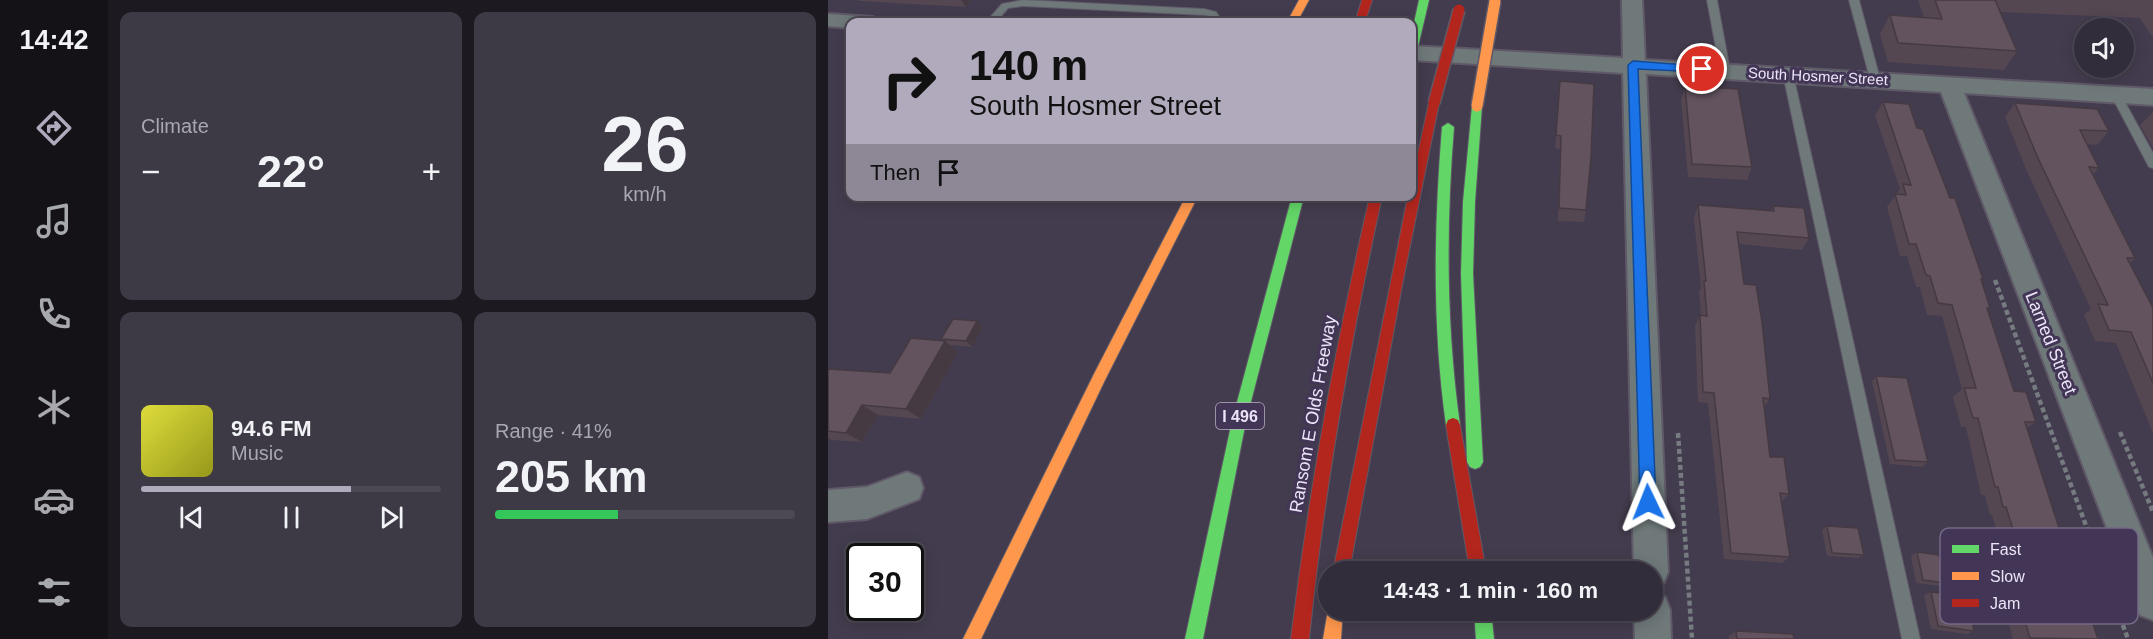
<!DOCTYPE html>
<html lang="en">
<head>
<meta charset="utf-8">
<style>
	:root { --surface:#322d3a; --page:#3d3945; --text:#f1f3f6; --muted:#a8a8af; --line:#4d4954; --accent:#b1a9bc }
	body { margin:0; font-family:Arial,sans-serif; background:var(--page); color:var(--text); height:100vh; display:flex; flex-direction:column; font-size:22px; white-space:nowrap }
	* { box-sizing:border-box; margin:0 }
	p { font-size:20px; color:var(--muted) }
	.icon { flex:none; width:33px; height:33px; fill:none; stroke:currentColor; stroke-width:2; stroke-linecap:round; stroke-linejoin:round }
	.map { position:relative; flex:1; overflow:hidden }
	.drawer { display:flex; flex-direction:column; gap:12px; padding:12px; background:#1c1920; width:720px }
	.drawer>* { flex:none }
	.guide { position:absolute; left:18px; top:18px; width:570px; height:183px; border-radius:12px; box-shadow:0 3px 15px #0003,0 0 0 2px var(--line); background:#b1a9bc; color:#111; overflow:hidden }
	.tools { position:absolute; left:1246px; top:18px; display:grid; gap:12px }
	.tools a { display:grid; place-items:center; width:60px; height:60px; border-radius:50%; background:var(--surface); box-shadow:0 3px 15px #0003,0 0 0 2px var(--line); font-size:30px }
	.speed { position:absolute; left:18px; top:543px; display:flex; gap:12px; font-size:30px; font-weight:700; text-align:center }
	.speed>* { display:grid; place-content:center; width:78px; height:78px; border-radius:50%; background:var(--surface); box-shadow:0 3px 15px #0003,0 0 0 2px var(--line); line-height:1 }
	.speed .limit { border:3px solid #111; border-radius:9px; background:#fff; color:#111 }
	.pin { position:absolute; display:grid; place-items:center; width:51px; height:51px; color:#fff; margin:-26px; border:3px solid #fff; border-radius:50%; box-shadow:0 2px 6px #0007 }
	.me { position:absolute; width:66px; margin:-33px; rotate:358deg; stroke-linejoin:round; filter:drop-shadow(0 0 4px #0008) }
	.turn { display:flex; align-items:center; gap:21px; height:126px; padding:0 24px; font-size:27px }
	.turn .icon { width:78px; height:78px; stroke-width:2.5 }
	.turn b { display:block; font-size:42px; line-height:51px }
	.then { display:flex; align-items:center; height:57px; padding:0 24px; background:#0003; gap:12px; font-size:22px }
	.big { font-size:45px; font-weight:600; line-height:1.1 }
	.drawer .tile { flex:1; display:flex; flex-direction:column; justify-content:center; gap:9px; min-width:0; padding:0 21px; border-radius:12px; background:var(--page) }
	.drawer .dial { align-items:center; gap:0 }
	.dial b { font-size:78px; line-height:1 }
	.song { display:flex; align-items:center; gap:18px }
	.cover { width:72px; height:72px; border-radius:9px; background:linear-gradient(135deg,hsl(60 70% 55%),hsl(60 70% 35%)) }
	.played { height:6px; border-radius:3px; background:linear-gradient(90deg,var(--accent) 70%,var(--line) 70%) }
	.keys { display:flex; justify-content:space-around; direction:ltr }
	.heat { display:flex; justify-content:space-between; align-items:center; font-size:33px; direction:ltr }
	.charge { height:9px; border-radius:4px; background:linear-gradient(90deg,#34c759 41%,var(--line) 0) }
	.drawer .tiles { flex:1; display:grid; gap:12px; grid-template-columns:repeat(2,1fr) }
	.trip { position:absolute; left:490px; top:561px; width:345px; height:60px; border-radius:30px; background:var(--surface); box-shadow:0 3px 15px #0003,0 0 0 2px var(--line); font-weight:600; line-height:60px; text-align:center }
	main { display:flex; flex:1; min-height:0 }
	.tab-bar { display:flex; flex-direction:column; width:108px; justify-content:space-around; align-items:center; background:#141217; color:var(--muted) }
	.tab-bar .icon { width:42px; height:42px }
	.tab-bar .active { color:var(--accent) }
	.tab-bar b { font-size:27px; color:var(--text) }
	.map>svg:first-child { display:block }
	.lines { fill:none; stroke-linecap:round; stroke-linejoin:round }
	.lane-casing { stroke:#5f5968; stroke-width:2 }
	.street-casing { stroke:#5f5968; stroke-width:4 }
	.fast-casing { stroke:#5f5968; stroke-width:2 }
	.slow-casing { stroke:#5f5968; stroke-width:2 }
	.jam-casing { stroke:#5f5968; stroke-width:2 }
	.path { stroke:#767b80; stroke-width:4.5; stroke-dasharray:5 3; stroke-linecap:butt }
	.lane { fill:#6f797a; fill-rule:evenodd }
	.street { fill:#6f797a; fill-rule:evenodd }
	.fast { fill:#63d668; fill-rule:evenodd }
	.slow { fill:#ff974d; fill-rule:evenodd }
	.jam { fill:#b3261e; fill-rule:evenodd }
	.slow-bridge-casing { stroke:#5f5968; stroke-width:14; stroke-linecap:butt }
	.jam-bridge-casing { stroke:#5f5968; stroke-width:14; stroke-linecap:butt }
	.slow-bridge { stroke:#ff974d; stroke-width:11 }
	.jam-bridge { stroke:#b3261e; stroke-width:11 }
	.wall { fill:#544752 }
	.shaded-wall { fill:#453a42 }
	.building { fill:#62535f; stroke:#453a42; stroke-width:1.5 }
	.route { fill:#1a73e8; stroke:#114b97; stroke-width:1.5 }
	.labels { text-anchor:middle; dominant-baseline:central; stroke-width:6; stroke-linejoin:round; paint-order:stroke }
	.far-street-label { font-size:15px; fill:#ece4f8; stroke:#423555 }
	.shield { fill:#423555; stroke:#b9b0c7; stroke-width:1.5 }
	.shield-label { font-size:16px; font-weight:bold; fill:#ece4f8 }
	.street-label { font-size:18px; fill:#ece4f8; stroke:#423555 }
	.key { fill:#423555; stroke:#756a86; stroke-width:1.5 }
	.key-label { font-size:16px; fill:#ece4f8 }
</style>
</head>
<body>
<main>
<nav class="tab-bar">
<b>14:42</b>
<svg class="icon active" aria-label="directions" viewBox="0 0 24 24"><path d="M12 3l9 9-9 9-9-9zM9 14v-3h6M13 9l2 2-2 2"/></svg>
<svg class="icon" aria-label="music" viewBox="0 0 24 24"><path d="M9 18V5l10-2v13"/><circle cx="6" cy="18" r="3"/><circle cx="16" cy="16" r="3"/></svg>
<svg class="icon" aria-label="phone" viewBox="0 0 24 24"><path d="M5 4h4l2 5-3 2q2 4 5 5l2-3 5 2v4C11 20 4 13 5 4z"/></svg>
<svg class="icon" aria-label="climate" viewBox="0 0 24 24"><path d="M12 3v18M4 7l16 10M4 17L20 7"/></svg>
<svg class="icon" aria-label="car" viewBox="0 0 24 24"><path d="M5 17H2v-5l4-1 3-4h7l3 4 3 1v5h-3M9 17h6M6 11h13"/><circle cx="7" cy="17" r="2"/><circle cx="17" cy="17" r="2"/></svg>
<svg class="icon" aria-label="filters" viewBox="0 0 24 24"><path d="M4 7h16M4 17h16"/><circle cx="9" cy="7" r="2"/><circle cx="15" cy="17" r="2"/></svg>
</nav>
<section class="drawer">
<div class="tiles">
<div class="tile"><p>Climate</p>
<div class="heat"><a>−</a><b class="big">22°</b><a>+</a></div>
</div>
<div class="tile dial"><b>26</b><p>km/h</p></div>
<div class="tile">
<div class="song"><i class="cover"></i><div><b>94.6 FM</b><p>Music</p></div></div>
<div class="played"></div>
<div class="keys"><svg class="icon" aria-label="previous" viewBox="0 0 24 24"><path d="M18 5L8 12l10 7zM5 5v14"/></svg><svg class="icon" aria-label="pause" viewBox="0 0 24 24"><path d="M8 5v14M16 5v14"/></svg><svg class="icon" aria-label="next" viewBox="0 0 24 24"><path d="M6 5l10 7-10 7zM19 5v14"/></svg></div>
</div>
<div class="tile"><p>Range · 41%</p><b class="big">205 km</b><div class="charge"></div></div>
</div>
</section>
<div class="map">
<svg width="1325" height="639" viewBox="0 0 1325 639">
	<rect width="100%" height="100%" fill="#433c4e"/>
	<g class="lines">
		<defs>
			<path id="lane" d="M195 0 376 9 388 12 395 22H385L381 16 376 15 195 6 180 8 168 22H158L174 4Z
				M879 0H889L902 70 897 73 892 70Z
				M1021 0H1031L1052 79 1051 81 1047 83 1042 79Z
				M960 71 965 74 1092 639H1074L955 74Z
				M1288 91 1293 95 1325 153V168L1321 167 1283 95Z"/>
			<path id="street" d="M794 0H814L817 60 1325 89V105L1136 93 1325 558V620L1312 615 1307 602 1113 92 818 74 840 572 835 584 825 589V572H806L795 73 584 60V46L795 58Z
				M0 14 45 17 48 22H22V28L0 26Z
				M79 472 91 477 95 488 91 499 39 519 0 522V490L39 487Z
				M825 592 837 597 842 610 843 639H807L806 610H825Z"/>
			<path id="fast" d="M591 0H601L589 51 584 54V32Z
				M649 102 654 106 647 202 645 274 655 462 652 467 647 469 642 467 639 462 633 274 635 202 644 106Z
				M620 123 626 127C618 227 618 325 632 425L630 430 625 432 620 430 618 425C604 325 606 227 614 127Z
				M464 196H476L418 421 375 639H357L404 421Z
				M646 610H663L666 639H648Z"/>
			<path id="slow" d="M471 0H481L469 22H459Z
				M358 196H370L277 380 153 639H135L267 372Z
				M501 604V610H515L513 639H495Z"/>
			<path id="jam" d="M534 0H544L537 22H527Z
				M606 99 611 103 575 280 521 572H505L580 196H584V180L601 103Z
				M542 196H554C522 343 496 490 481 639H463C481 490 508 343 542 196Z
				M625 418 630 420 632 425 658 572H642L618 425 620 420Z"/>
		</defs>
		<use href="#lane" class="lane-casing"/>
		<use href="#street" class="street-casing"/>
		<use href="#fast" class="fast-casing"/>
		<use href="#slow" class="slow-casing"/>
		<use href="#jam" class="jam-casing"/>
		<path class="path" d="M1167 280 1300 639
			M1292 432 1325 512
			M850 433 864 639"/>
		<use href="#lane" class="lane"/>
		<use href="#street" class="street"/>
		<use href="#fast" class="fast"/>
		<use href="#slow" class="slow"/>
		<use href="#jam" class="jam"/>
		<defs>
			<path id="slow-bridge" d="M649 106 667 1"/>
			<path id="jam-bridge" d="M606 103 631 10"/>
		</defs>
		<use href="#slow-bridge" class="slow-bridge-casing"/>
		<use href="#jam-bridge" class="jam-bridge-casing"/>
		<use href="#slow-bridge" class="slow-bridge"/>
		<use href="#jam-bridge" class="jam-bridge"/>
	</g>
	<path class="wall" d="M30 0H143L138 7 31 1Z
		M1090 0H1325V38L1312 18 1172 12 1189 51 1176 70 1060 62 1052 34 1062 15 1096 17Z
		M732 81 758 210 756 222 730 221 732 149 727 148Z
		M857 86 924 167 919 180 860 177 853 100Z
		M1055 102 1089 128 1122 198 1155 279 1154 281 1162 308 1160 310 1186 391 1208 422 1199 428 1232 531 1238 546 1260 576 1251 580 1270 639H1185L1176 605 1190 600 1164 515H1162L1157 495H1153L1138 427H1133L1125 397 1134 389 1114 316 1099 315 1092 287H1088L1079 256H1072L1059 207 1072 189 1047 115Z
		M1187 103 1281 131 1269 145 1259 144 1271 168 1265 174 1307 258 1302 263 1325 308V433L1288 343 1267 341 1256 315 1263 309 1198 169 1177 117Z
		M1325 112V148L1312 125Z
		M870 205 943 211 945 206 981 238 974 250 911 244 916 284 942 399 936 407 942 457 961 494 953 502 962 557 954 563 896 559 880 403 870 402 867 326 872 315H873L871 292 873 288 866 218Z
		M149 321 155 327 144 347 122 345 130 352 93 419 50 415 34 442 4 440 0 438V369L62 373 115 341 113 339Z
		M1048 376 1100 462 1094 467 1062 464 1044 381Z
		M999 526 1036 555 1030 558 999 556 994 530Z
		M1089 552 1118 583 1111 586 1088 583 1083 556Z
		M1103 592 1146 631 1139 634 1103 629 1096 595Z
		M908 631 966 639H901V636Z"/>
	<path class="shaded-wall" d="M133 0H143L138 7Z
		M149 321 155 327 144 347 138 341Z
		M117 341 130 352 93 419 78 409Z
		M34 405 50 415 34 442 18 433Z"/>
	<path class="building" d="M1107 0H1167L1189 51 1070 43 1062 15 1114 19Z
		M732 81 766 84 763 158 758 210 731 208 733 136 728 135Z
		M857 86 910 89 924 167 864 164Z
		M1055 102 1081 104 1089 128 1095 129 1122 198H1127L1155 279H1153L1162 308H1159L1186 391 1198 392 1208 422H1197L1232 531 1238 546 1249 547 1260 576H1249L1270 639 1202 638 1191 600 1208 601 1178 507H1175L1170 487H1167L1150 418H1145L1136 388H1148L1124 305 1110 303 1102 276 1098 275 1088 244H1081L1067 194 1078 195 1075 184 1083 185Z
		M1187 103 1269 109 1281 131 1252 130 1271 168 1261 167 1307 258H1299L1325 308V383L1303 332 1281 330 1270 304 1280 305 1209 156Z
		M870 205 946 211 945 206 976 208 981 238 909 232 916 284 928 285 934 322 942 399 935 398 942 457H956L961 494 952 493 962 557 903 553 886 393 875 392 872 315 879 316 876 281H878Z
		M125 319 149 321 138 341 113 339Z
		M83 338 117 341 78 409 34 405 18 433 0 431V369L62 373Z
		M1048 376 1079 378 1100 462 1067 460Z
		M999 526 1030 528 1036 555 1004 553Z
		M1089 552 1111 555 1118 583 1095 580Z
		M1103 592 1139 596 1146 631 1110 626Z
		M908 631 965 634 966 639H909Z"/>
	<path class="route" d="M805 61 874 66 880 69 874 72 810 69 828 502 826 507 820 509 815 507 812 502 800 65Z"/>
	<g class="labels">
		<g class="far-street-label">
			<text transform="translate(990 76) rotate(3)">South Hosmer Street</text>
		</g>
		<rect class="shield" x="388" y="403" width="48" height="26" rx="4.5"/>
		<g class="shield-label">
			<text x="412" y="416">I 496</text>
		</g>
		<g class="street-label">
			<text transform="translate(1223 343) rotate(68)">Larned Street</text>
			<text transform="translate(485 414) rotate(-80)">Ransom E Olds Freeway</text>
		</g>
	</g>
	<rect x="1112" y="528" width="198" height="96" rx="9" class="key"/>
	<rect x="1124" y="545" width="27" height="8" fill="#63d668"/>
	<rect x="1124" y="572" width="27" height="8" fill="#ff974d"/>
	<rect x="1124" y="599" width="27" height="8" fill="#b3261e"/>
	<g class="key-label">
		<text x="1162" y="555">Fast</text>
		<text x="1162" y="582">Slow</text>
		<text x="1162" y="609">Jam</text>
	</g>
</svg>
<div class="tools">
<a><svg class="icon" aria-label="sound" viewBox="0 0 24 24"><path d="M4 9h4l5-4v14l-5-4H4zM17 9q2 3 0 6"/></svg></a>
</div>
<div class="speed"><div class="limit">30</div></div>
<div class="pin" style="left:874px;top:69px;background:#d93025"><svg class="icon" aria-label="arrive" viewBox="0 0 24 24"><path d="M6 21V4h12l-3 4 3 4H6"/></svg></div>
<svg class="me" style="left:820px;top:502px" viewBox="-20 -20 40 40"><path d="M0-17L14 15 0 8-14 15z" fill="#1a73e8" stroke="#fff" stroke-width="4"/></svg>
<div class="trip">14:43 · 1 min · 160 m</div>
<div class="guide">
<div class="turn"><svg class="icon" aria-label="right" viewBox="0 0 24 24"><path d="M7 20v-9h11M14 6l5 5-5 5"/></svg><div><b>140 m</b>South Hosmer Street</div></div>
<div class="then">Then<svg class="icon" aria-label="arrive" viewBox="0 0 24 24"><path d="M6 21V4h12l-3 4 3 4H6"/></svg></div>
</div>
</div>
</main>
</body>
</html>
